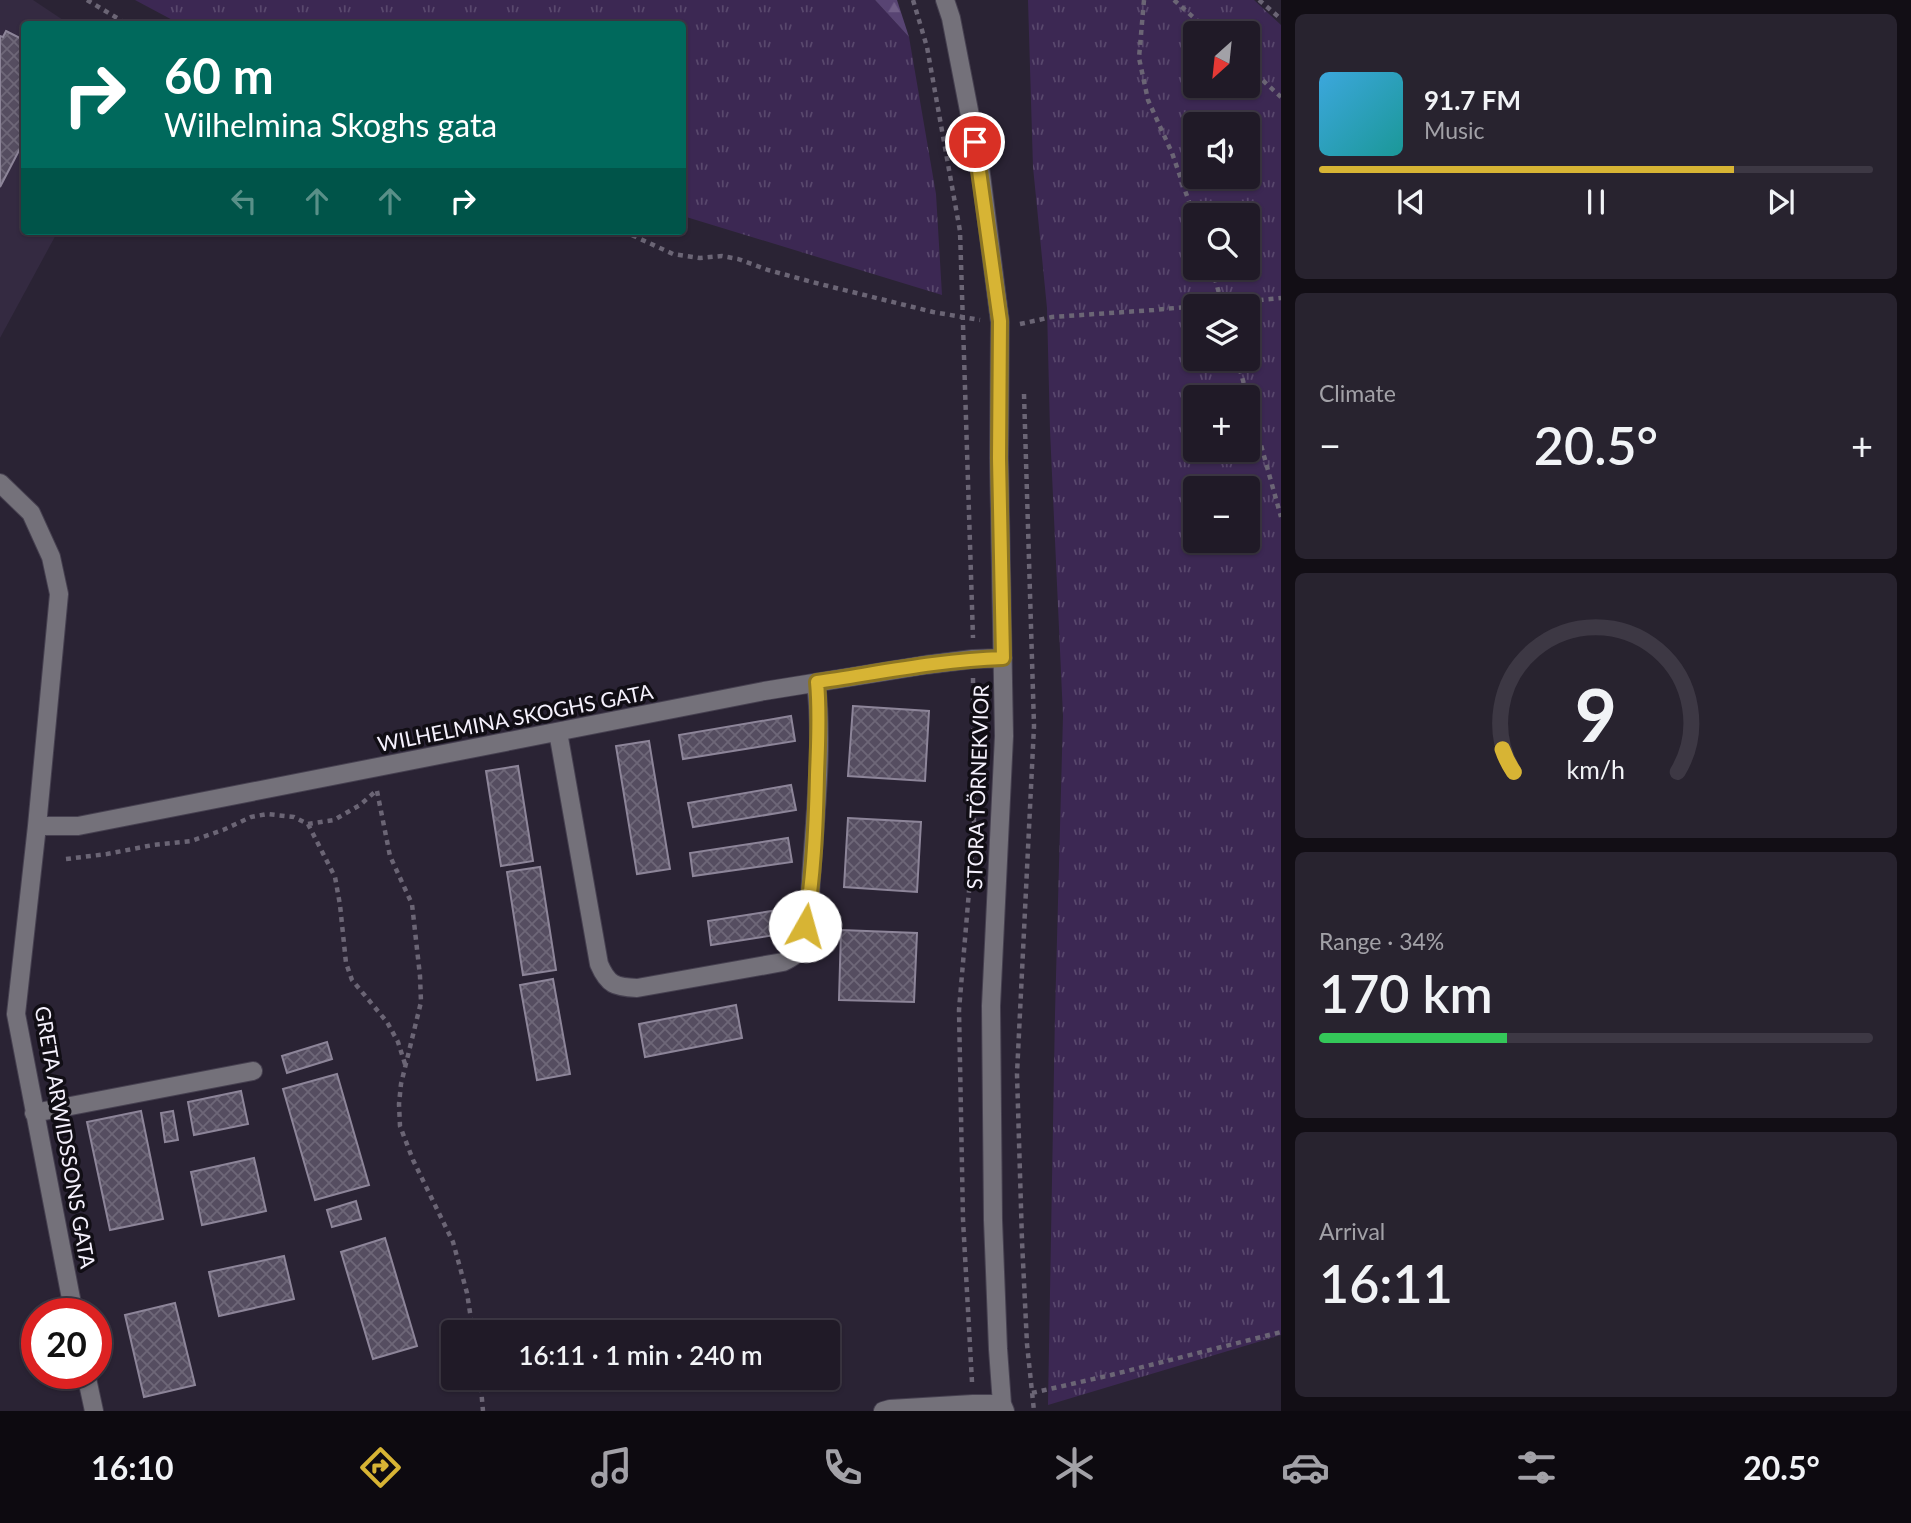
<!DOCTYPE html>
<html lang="en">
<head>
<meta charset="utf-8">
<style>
	:root { --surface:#201a27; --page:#28232f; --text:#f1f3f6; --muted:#a2a1a7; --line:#3d3844; --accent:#d7b434 }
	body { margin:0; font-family:Lato,sans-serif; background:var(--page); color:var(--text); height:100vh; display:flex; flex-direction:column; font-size:26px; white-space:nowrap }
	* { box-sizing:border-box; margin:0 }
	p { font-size:23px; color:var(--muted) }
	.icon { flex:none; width:38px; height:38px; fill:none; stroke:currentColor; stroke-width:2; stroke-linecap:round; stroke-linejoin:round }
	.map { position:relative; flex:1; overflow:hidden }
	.side { display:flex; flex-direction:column; gap:14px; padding:14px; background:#120e15; width:630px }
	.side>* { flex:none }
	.top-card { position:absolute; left:21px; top:21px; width:665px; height:214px; border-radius:7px; box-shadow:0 2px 5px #0004,0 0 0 2px var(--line); background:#00695c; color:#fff; overflow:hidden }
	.needle { width:46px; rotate:207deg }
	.tools { position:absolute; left:1183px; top:21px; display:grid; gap:14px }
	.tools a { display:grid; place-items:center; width:77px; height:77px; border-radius:7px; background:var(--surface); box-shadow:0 2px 5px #0004,0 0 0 2px var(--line); font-size:35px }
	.speed { position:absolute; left:21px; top:1298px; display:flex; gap:14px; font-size:35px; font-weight:700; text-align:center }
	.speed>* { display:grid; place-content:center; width:91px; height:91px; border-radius:50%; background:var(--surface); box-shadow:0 2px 5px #0004,0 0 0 2px var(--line); line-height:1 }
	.speed .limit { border:10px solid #d22; background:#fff; color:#111 }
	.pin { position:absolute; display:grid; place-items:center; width:60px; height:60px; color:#fff; margin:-30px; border:4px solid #fff; border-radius:50%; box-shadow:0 2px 7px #0007 }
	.me { position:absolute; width:77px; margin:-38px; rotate:7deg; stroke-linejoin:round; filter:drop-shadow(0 0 5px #0008) }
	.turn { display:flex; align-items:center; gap:24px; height:147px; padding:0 28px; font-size:32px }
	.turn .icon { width:91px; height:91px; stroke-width:2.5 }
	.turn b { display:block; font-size:49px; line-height:60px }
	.lanes { display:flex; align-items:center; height:66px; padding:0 28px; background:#0003; justify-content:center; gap:35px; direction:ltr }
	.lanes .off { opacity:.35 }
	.big { font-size:52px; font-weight:600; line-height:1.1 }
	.side .widget { flex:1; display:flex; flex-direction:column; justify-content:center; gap:10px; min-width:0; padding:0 24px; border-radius:10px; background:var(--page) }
	.side .dial { align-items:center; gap:0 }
	.dial svg { height:182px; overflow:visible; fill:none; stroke:var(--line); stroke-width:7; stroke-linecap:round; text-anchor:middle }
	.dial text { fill:var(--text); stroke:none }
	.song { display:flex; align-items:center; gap:21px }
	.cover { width:84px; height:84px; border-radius:10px; background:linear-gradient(135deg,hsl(200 70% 55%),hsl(180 70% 35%)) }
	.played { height:7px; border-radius:4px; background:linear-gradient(90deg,var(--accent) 75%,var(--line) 75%) }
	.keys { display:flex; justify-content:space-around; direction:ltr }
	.heat { display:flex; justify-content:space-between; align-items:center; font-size:38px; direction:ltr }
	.charge { height:10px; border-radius:5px; background:linear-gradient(90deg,#34c759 34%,var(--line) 0) }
	.trip { position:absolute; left:441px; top:1320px; width:399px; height:70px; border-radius:7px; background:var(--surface); box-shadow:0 2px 5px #0004,0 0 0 2px var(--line); font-weight:600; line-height:70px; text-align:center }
	.tabs { display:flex; height:112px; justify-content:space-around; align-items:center; background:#0d0a10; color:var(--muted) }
	.tabs .icon { width:49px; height:49px }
	.tabs .active { color:var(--accent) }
	.tabs b { font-size:32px; color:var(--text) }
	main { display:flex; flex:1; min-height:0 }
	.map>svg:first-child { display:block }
	.built { fill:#342a41 }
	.grass { fill:url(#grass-tufts); fill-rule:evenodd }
	.forest { fill:url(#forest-firs) }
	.building { fill:url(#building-cross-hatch); stroke:#8d8599; stroke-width:2 }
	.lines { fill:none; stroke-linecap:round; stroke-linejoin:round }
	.minor-casing { stroke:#464050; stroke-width:20 }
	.path { stroke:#6b6575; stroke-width:4.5; stroke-dasharray:5 5; stroke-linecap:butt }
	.minor { stroke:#74717a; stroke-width:18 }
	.route-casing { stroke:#8c7522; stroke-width:18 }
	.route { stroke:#d7b434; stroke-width:12 }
	.labels { text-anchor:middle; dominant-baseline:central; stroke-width:7; stroke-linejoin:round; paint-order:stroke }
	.street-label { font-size:21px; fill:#f5f1fd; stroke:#110e15 }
</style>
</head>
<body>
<main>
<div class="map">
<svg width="1281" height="1411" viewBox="0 0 1281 1411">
	<defs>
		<pattern id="grass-tufts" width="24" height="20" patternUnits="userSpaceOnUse" patternTransform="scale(1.75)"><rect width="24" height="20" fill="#3c2853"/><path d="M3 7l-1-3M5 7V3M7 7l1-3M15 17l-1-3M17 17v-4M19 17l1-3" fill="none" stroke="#59486d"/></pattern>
		<pattern id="forest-firs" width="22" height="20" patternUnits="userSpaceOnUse" patternTransform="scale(1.75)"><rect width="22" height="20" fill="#584473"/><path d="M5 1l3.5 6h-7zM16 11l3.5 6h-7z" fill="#715f88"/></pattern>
		<pattern id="building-cross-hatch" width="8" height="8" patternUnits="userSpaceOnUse" patternTransform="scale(1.75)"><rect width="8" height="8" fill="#554d60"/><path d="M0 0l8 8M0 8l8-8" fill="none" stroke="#6e6778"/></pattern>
	</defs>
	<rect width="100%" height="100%" fill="#2a2334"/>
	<path class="built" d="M0 0H33L69 24H24V231H58L0 338Z"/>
	<path class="grass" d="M135 0H875L909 37 936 194 942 295 683 216 682 24H180Z
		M1028 0H1254L1281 25V1335L1048 1405 1055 1014 1063 716 1050 430 1047 308 1033 167ZM1195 33H1248V86H1195ZM1195 124H1248V177H1195ZM1195 215H1248V268H1195ZM1195 306H1248V359H1195ZM1195 397H1248V450H1195ZM1195 488H1248V541H1195Z"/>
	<path class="forest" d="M875 0H897L909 37Z"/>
	<path class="building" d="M6 31 24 40V141L0 187V36L3 37Z
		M853 706 929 711 925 781 848 776Z
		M791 716 795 741 683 759 679 735Z
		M649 741 670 869 637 874 616 746Z
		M518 766 533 861 501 866 486 771Z
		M791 785 796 810 693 827 688 803Z
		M848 818 921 822 917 892 844 887Z
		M788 838 792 862 693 876 690 853Z
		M540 867 556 970 523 975 507 872Z
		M778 910 782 934 711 945 708 921Z
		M841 930 917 933 914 1002 839 1000Z
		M553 979 570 1074 537 1080 520 985Z
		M736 1005 742 1038 645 1057 639 1024Z
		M327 1042 332 1059 287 1073 282 1056Z
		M337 1074 369 1185 315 1200 283 1089Z
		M241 1091 248 1124 194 1135 188 1102Z
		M141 1111 163 1219 110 1230 87 1122Z
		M173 1111 178 1140 165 1142 161 1113Z
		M254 1158 266 1211 202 1225 191 1172Z
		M356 1201 361 1219 332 1227 327 1210Z
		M385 1238 417 1346 373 1359 341 1252Z
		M284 1256 294 1299 219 1316 209 1272Z
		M175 1303 195 1385 144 1397 125 1315Z"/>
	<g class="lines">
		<defs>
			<path id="minor" d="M945 0 951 18 980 167 1000 322 999 458 1004 736 991 1006 993 1220 998 1349 1002 1404 1005 1411
				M0 483 31 513 51 557 59 594 37 826 16 1014 74 1314
				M558 732 599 964C608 985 615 987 637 988L783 962C793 957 798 954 802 944 810 921 810 889 812 865 816 806 823 741 816 683
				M37 826H78L764 691 925 665 973 659 1003 658
				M34 1113 253 1071
				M86 1374 94 1411
				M883 1411 890 1409 973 1404H1002"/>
		</defs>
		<use href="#minor" class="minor-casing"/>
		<path class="path" d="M87 0 127 24
			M913 0 927 47 960 231 973 638
			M1144 0 1139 58 1148 100 1172 153 1195 219
			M1174 0 1211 33
			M1259 0 1281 19
			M1248 67 1281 97
			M623 231 673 254 700 258 722 256 738 259 768 270 816 283 933 312 980 320
			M1212 268 1222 304
			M1020 324 1052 317 1154 310 1281 298
			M1237 359 1281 517
			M1024 394 1034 726 1017 1074 1022 1241 1027 1344 1034 1411
			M377 791 390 856 412 904 420 976 421 1002 401 1084 399 1104 400 1126 413 1160 453 1242 467 1293 473 1332
			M308 824 335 877 340 905 346 963 352 980 387 1022 398 1042 405 1064
			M66 859 107 854 153 845 191 841 223 830 251 817 267 814 294 817 308 824 334 820 360 805 377 790
			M480 1377 483 1411
			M972 1382 963 1220 959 1010 974 832 973 678
			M1032 1393 1111 1375 1281 1332"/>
		<use href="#minor" class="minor"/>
	</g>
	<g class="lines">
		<defs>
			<path id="route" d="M805 926C814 877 816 825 817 775 818 744 820 713 817 682 878 673 940 660 1003 658L999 458 1000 321 975 142"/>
		</defs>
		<use href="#route" class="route-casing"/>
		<use href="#route" class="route"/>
	</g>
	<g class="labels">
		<g class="street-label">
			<text transform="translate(515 717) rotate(-11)">WILHELMINA SKOGHS GATA</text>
			<text transform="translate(977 787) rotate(-88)">STORA TÖRNEKVIOR</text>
			<text transform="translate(66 1137) rotate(80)">GRETA ARWIDSSONS GATA</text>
		</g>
	</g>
</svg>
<div class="tools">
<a><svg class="needle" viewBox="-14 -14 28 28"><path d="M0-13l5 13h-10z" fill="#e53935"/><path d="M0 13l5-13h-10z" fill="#a2a1a7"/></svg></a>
<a><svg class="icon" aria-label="sound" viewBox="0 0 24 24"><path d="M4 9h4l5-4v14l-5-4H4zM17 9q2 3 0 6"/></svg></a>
<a><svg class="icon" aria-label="search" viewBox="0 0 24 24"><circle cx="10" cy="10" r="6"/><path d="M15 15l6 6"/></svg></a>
<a><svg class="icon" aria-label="layers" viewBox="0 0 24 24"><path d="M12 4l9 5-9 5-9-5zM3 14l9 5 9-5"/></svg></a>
<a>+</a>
<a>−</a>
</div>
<div class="speed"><div class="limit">20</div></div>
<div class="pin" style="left:975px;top:142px;background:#d93025"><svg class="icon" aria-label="arrive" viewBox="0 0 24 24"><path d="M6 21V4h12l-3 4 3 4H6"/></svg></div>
<svg class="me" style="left:805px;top:926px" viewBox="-20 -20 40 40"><circle r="19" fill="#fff"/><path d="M0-13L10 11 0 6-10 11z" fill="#d7b434"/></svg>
<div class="trip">16:11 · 1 min · 240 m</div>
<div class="top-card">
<div class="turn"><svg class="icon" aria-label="right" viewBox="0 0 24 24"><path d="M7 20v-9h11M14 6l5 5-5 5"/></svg><div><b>60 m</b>Wilhelmina Skoghs gata</div></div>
<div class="lanes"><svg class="icon off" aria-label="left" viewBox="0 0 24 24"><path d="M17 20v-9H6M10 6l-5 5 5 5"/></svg><svg class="icon off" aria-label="ahead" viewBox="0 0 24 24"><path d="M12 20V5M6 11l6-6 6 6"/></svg><svg class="icon off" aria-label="ahead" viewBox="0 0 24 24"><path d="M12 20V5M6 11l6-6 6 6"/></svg><svg class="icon" aria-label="right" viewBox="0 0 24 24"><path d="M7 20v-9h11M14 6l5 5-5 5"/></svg></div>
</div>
</div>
<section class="side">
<div class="widget">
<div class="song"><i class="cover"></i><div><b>91.7 FM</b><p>Music</p></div></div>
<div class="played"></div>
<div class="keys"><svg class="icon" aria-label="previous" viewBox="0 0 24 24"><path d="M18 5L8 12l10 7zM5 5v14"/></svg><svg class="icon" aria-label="pause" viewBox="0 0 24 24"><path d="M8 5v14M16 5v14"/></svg><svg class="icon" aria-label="next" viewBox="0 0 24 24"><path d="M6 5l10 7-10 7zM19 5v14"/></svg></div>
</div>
<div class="widget"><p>Climate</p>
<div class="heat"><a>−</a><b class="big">20.5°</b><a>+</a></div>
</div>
<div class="widget dial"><svg viewBox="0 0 100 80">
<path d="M14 69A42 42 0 1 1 86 69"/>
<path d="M14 69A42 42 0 0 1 9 59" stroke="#d7b434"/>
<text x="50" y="56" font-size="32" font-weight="700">9</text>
<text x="50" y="72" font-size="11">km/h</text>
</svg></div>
<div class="widget"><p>Range · 34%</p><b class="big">170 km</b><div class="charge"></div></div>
<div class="widget"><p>Arrival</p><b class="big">16:11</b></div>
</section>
</main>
<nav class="tabs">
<b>16:10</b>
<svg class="icon active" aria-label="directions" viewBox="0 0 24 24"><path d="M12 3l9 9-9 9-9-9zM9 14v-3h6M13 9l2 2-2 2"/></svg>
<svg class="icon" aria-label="music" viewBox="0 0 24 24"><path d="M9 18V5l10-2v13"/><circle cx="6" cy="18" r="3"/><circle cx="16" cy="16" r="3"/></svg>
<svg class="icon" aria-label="phone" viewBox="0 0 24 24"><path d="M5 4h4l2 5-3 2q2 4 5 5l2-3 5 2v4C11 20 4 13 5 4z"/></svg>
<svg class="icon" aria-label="climate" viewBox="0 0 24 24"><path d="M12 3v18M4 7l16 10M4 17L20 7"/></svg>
<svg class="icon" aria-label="car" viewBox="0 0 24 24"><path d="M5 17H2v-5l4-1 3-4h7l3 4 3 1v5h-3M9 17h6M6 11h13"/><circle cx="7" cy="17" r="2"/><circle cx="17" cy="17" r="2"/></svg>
<svg class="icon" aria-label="filters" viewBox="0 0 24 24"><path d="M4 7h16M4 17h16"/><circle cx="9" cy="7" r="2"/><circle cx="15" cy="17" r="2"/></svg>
<b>20.5°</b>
</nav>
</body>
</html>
